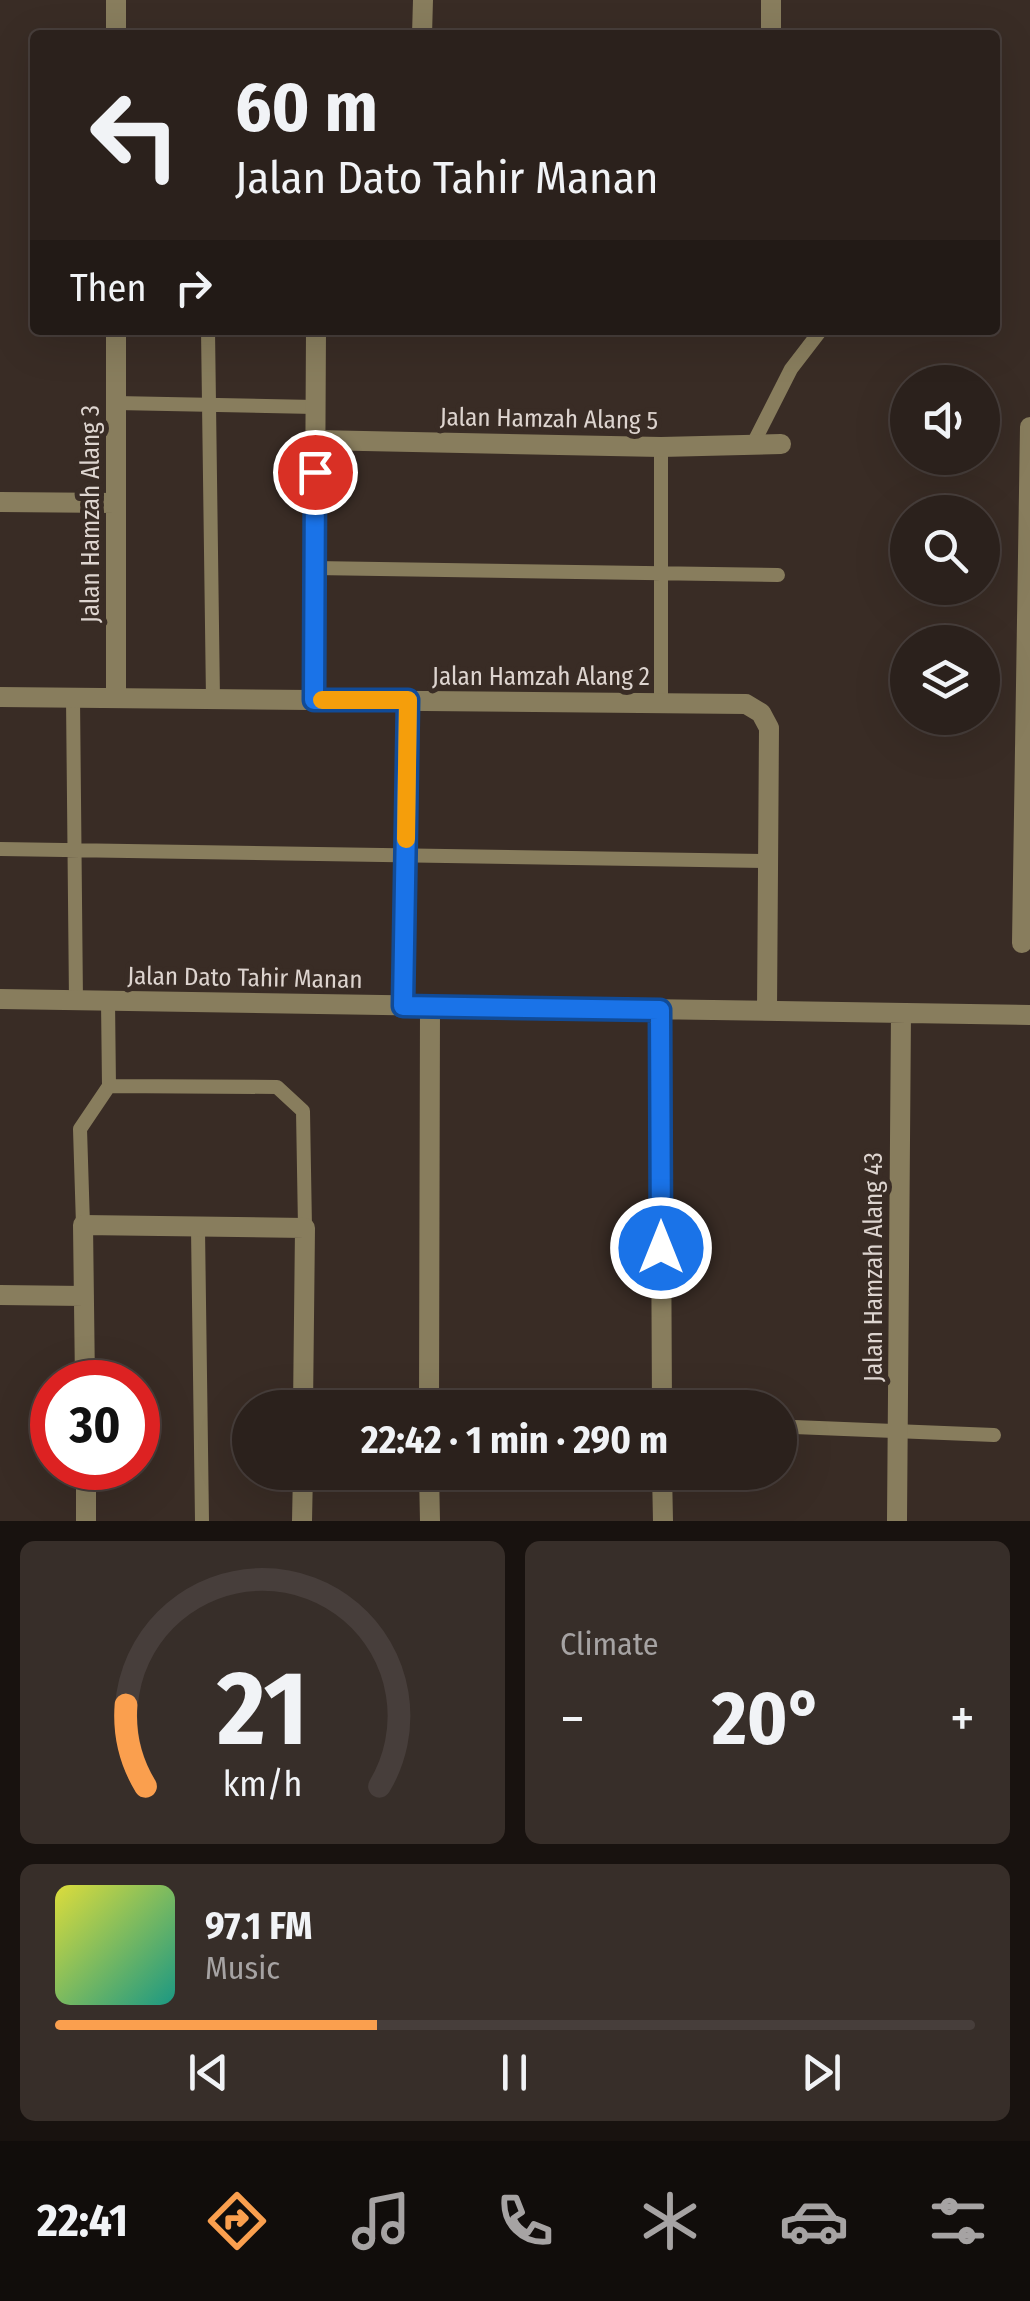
<!DOCTYPE html>
<html lang="en">
<head>
<meta charset="utf-8">
<style>
	:root { --surface:#2b211c; --page:#372e29; --text:#f1f3f6; --muted:#a6a3a3; --line:#473e3b; --accent:#fa9f4e }
	body { margin:0; font-family:"Fira Sans Condensed",sans-serif; background:var(--page); color:var(--text); height:100vh; display:flex; flex-direction:column; font-size:38px; white-space:nowrap }
	* { box-sizing:border-box; margin:0 }
	p { font-size:32px; color:var(--muted) }
	.icon { flex:none; width:55px; height:55px; fill:none; stroke:currentColor; stroke-width:2; stroke-linecap:round; stroke-linejoin:round }
	.map { position:relative; height:1521px; overflow:hidden }
	.drawer { display:flex; flex-direction:column; gap:20px; padding:20px; background:#18120f; flex:1 }
	.drawer>* { flex:none }
	.hud { position:absolute; left:30px; top:30px; width:970px; height:305px; border-radius:10px; box-shadow:0 10px 40px #0002,0 0 0 2px var(--line); background:#2b211c; color:var(--text); overflow:hidden }
	.fabs { position:absolute; left:890px; top:365px; display:grid; gap:20px }
	.fabs a { display:grid; place-items:center; width:110px; height:110px; border-radius:50%; background:var(--surface); box-shadow:0 10px 40px #0002,0 0 0 2px var(--line); font-size:50px }
	.speed { position:absolute; left:30px; top:1360px; display:flex; gap:20px; font-size:50px; font-weight:700; text-align:center }
	.speed>* { display:grid; place-content:center; width:130px; height:130px; border-radius:50%; background:var(--surface); box-shadow:0 10px 40px #0002,0 0 0 2px var(--line); line-height:1 }
	.speed .limit { border:15px solid #d22; background:#fff; color:#111 }
	.pin { position:absolute; display:grid; place-items:center; width:85px; height:85px; color:#fff; margin:-42px; border:5px solid #fff; border-radius:50%; box-shadow:0 2px 10px #0007 }
	.me { position:absolute; width:110px; margin:-55px; rotate:0deg; stroke-linejoin:round; filter:drop-shadow(0 0 8px #0008) }
	.turn { display:flex; align-items:center; gap:35px; height:210px; padding:0 40px; font-size:45px }
	.turn .icon { width:130px; height:130px; stroke-width:2.5 }
	.turn b { display:block; font-size:70px; line-height:85px }
	.then { display:flex; align-items:center; height:95px; padding:0 40px; background:#0003; gap:20px; font-size:38px }
	.big { font-size:75px; font-weight:700; line-height:1.1 }
	.drawer .tile { flex:1; display:flex; flex-direction:column; justify-content:center; gap:15px; min-width:0; padding:0 35px; border-radius:15px; background:var(--page) }
	.drawer .dial { align-items:center; gap:0 }
	.dial svg { height:260px; overflow:visible; fill:none; stroke:var(--line); stroke-width:7; stroke-linecap:round; text-anchor:middle }
	.dial text { fill:var(--text); stroke:none }
	.song { display:flex; align-items:center; gap:30px }
	.cover { width:120px; height:120px; border-radius:15px; background:linear-gradient(135deg,hsl(60 70% 55%),hsl(170 70% 35%)) }
	.played { height:10px; border-radius:5px; background:linear-gradient(90deg,var(--accent) 35%,var(--line) 35%) }
	.keys { display:flex; justify-content:space-around; direction:ltr }
	.heat { display:flex; justify-content:space-between; align-items:center; font-size:55px; direction:ltr }
	.drawer .tiles { flex:1; display:grid; gap:20px; grid-template-columns:1fr 1fr }
	.tile:last-child { grid-column:span 2 }
	.trip { position:absolute; left:232px; top:1390px; width:565px; height:100px; border-radius:50px; background:var(--surface); box-shadow:0 10px 40px #0002,0 0 0 2px var(--line); font-weight:700; line-height:100px; text-align:center }
	.dock { display:flex; height:160px; justify-content:space-around; align-items:center; background:#110d0b; color:var(--muted) }
	.dock .icon { width:70px; height:70px }
	.dock .selected { color:var(--accent) }
	.dock b { font-size:45px; color:var(--text) }
	.map>svg:first-child { display:block }
	.lines { fill:none; stroke-linecap:round; stroke-linejoin:round }
	.lane { stroke:#887d5d; stroke-width:14 }
	.street { stroke:#887d5d; stroke-width:20 }
	.route-casing { stroke:#114b97; stroke-width:25 }
	.route { stroke:#1a73e8; stroke-width:18 }
	.slow { stroke:#f59e0b; stroke-width:18 }
	.labels { text-anchor:middle; dominant-baseline:central; stroke-width:10; stroke-linejoin:round; paint-order:stroke }
	.street-label { font-size:25px; fill:#ddd4cf; stroke:#392c25 }
</style>
</head>
<body>
<div class="map">
<svg width="1030" height="1521" viewBox="0 0 1030 1521">
	<rect width="100%" height="100%" fill="#392c25"/>
	<g class="lines">
		<path class="lane" d="M208 330 213 699
			M116 403 315 407
			M753 444 791 369 821 330
			M661 447V703
			M314 568 778 575
			M73 698 76 1001
			M0 849 770 861
			M403 1006 409 701
			M109 1086 277 1087 303 1111 305 1228
			M83 1225 80 1129 109 1086 108 1001
			M198 1229 202 1521
			M794 1427 994 1435"/>
		<path class="street" d="M116 0V35
			M771 0V35
			M422 35 423 0
			M315 440 661 447 781 444
			M0 502 116 503
			M0 697 746 704 761 713 769 728 767 1011
			M116 698V330
			M314 700 316 330
			M1022 943 1030 427
			M0 999 1030 1015
			M660 1010 662 1408
			M0 1295 84 1296
			M85 1382 83 1225 305 1228 303 1408
			M429 1408 430 1006
			M86 1468V1521
			M429 1472 430 1521
			M662 1472 663 1521
			M302 1521 303 1472
			M897 1521 901 1013"/>
	</g>
	<g class="lines">
		<defs>
			<path id="route" d="M315 472 314 700H408L403 1006 660 1010 661 1248"/>
		</defs>
		<use href="#route" class="route-casing"/>
		<use href="#route" class="route"/>
		<path class="slow" d="M322 700H408L406 839"/>
	</g>
	<g class="labels">
		<g class="street-label">
			<text transform="translate(549 419) rotate(1)">Jalan Hamzah Alang 5</text>
			<text transform="translate(91 514) rotate(-90)">Jalan Hamzah Alang 3</text>
			<text x="541" y="677">Jalan Hamzah Alang 2</text>
			<text transform="translate(245 978) rotate(1)">Jalan Dato Tahir Manan</text>
			<text transform="translate(874 1267) rotate(-90)">Jalan Hamzah Alang 43</text>
		</g>
	</g>
</svg>
<div class="fabs">
<a><svg class="icon" aria-label="sound" viewBox="0 0 24 24"><path d="M4 9h4l5-4v14l-5-4H4zM17 9q2 3 0 6"/></svg></a>
<a><svg class="icon" aria-label="search" viewBox="0 0 24 24"><circle cx="10" cy="10" r="6"/><path d="M15 15l6 6"/></svg></a>
<a><svg class="icon" aria-label="layers" viewBox="0 0 24 24"><path d="M12 4l9 5-9 5-9-5zM3 14l9 5 9-5"/></svg></a>
</div>
<div class="speed"><div class="limit">30</div></div>
<div class="pin" style="left:315px;top:472px;background:#d93025"><svg class="icon" aria-label="arrive" viewBox="0 0 24 24"><path d="M6 21V4h12l-3 4 3 4H6"/></svg></div>
<svg class="me" style="left:661px;top:1248px" viewBox="-20 -20 40 40"><circle r="17" fill="#1a73e8" stroke="#fff" stroke-width="3"/><path d="M0-11L8 9 0 5-8 9z" fill="#fff"/></svg>
<div class="trip">22:42 · 1 min · 290 m</div>
<div class="hud">
<div class="turn"><svg class="icon" aria-label="left" viewBox="0 0 24 24"><path d="M17 20v-9H6M10 6l-5 5 5 5"/></svg><div><b>60 m</b>Jalan Dato Tahir Manan</div></div>
<div class="then">Then<svg class="icon" aria-label="right" viewBox="0 0 24 24"><path d="M7 20v-9h11M14 6l5 5-5 5"/></svg></div>
</div>
</div>
<section class="drawer">
<div class="tiles">
<div class="tile dial"><svg viewBox="0 0 100 80">
<path d="M14 69A42 42 0 1 1 86 69"/>
<path d="M14 69A42 42 0 0 1 8 44" stroke="#fa9f4e"/>
<text x="50" y="56" font-size="32" font-weight="700">21</text>
<text x="50" y="72" font-size="11">km/h</text>
</svg></div>
<div class="tile"><p>Climate</p>
<div class="heat"><a>−</a><b class="big">20°</b><a>+</a></div>
</div>
<div class="tile">
<div class="song"><i class="cover"></i><div><b>97.1 FM</b><p>Music</p></div></div>
<div class="played"></div>
<div class="keys"><svg class="icon" aria-label="previous" viewBox="0 0 24 24"><path d="M18 5L8 12l10 7zM5 5v14"/></svg><svg class="icon" aria-label="pause" viewBox="0 0 24 24"><path d="M8 5v14M16 5v14"/></svg><svg class="icon" aria-label="next" viewBox="0 0 24 24"><path d="M6 5l10 7-10 7zM19 5v14"/></svg></div>
</div>
</div>
</section>
<nav class="dock">
<b>22:41</b>
<svg class="icon selected" aria-label="directions" viewBox="0 0 24 24"><path d="M12 3l9 9-9 9-9-9zM9 14v-3h6M13 9l2 2-2 2"/></svg>
<svg class="icon" aria-label="music" viewBox="0 0 24 24"><path d="M9 18V5l10-2v13"/><circle cx="6" cy="18" r="3"/><circle cx="16" cy="16" r="3"/></svg>
<svg class="icon" aria-label="phone" viewBox="0 0 24 24"><path d="M5 4h4l2 5-3 2q2 4 5 5l2-3 5 2v4C11 20 4 13 5 4z"/></svg>
<svg class="icon" aria-label="climate" viewBox="0 0 24 24"><path d="M12 3v18M4 7l16 10M4 17L20 7"/></svg>
<svg class="icon" aria-label="car" viewBox="0 0 24 24"><path d="M5 17H2v-5l4-1 3-4h7l3 4 3 1v5h-3M9 17h6M6 11h13"/><circle cx="7" cy="17" r="2"/><circle cx="17" cy="17" r="2"/></svg>
<svg class="icon" aria-label="filters" viewBox="0 0 24 24"><path d="M4 7h16M4 17h16"/><circle cx="9" cy="7" r="2"/><circle cx="15" cy="17" r="2"/></svg>
</nav>
</body>
</html>
